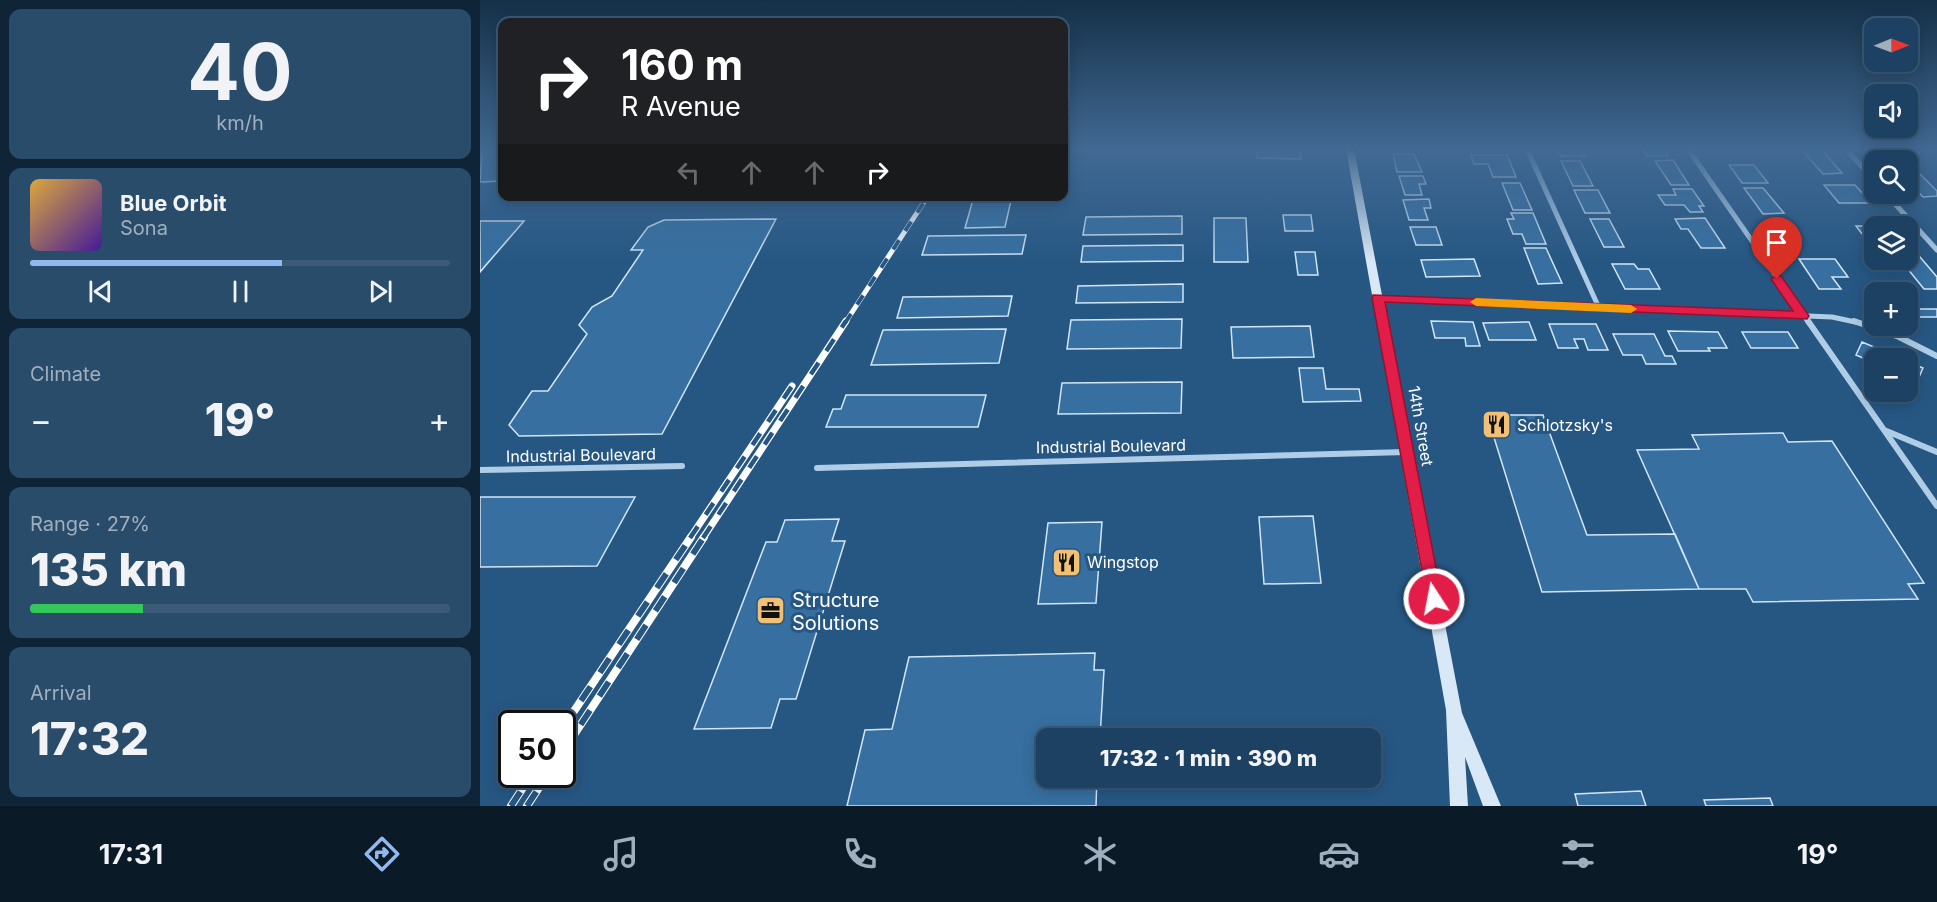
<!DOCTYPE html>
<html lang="en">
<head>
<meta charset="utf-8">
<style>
	:root { --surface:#1c4162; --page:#294c6b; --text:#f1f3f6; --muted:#a0afbe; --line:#3a5a77; --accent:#90b9f0 }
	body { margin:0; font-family:Inter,sans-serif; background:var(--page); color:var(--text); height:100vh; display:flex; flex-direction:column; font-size:22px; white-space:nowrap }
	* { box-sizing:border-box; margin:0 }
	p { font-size:20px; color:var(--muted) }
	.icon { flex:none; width:33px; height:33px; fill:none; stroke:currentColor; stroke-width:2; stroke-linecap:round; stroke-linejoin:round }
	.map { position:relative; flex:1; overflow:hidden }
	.panel { display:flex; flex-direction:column; gap:9px; padding:9px; background:#0f2436; width:480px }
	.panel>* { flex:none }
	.guide { position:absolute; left:18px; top:18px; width:570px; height:183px; border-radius:12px; box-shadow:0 3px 15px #0003,0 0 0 2px var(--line); background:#202124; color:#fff; overflow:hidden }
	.needle { width:39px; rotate:89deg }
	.controls { position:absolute; left:1384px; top:18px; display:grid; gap:12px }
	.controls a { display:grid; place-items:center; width:54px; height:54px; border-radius:12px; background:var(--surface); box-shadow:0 3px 15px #0003,0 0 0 2px var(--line); font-size:30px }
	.speed { position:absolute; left:18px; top:710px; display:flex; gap:12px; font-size:30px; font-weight:700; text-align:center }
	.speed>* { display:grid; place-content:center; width:78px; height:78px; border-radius:50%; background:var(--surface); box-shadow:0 3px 15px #0003,0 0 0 2px var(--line); line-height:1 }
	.speed .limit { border:3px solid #111; border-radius:9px; background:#fff; color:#111 }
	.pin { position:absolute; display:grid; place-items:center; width:51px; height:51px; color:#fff; margin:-62px -26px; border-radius:50% 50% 50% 0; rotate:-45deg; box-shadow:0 0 6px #0007 }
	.pin .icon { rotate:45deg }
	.me { position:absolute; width:66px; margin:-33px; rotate:349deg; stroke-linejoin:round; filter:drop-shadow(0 0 4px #0008) }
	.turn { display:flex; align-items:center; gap:21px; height:126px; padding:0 24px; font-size:27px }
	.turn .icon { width:78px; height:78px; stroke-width:2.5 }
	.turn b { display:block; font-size:42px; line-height:51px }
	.lanes { display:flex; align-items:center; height:57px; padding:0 24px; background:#0003; justify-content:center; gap:30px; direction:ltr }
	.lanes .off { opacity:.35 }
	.big { font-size:45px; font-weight:800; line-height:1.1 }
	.panel .card { flex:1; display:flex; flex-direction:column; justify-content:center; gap:9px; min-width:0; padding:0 21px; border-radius:12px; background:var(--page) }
	.panel .dial { align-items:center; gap:0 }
	.dial b { font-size:78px; line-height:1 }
	.song { display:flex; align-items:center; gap:18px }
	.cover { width:72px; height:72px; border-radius:9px; background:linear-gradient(135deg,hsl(40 70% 55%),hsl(260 70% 35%)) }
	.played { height:6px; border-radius:3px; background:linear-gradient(90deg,var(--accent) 60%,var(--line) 60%) }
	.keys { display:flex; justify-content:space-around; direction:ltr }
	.heat { display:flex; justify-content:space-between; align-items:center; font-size:33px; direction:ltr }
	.charge { height:9px; border-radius:4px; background:linear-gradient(90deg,#34c759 27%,var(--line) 0) }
	.trip { position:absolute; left:556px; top:728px; width:345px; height:60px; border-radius:12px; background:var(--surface); box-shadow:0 3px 15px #0003,0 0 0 2px var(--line); font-weight:800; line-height:60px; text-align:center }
	.dock { display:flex; height:96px; justify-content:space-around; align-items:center; background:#0b1a27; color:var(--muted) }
	.dock .icon { width:42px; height:42px }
	.dock .active { color:var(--accent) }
	.dock b { font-size:27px; color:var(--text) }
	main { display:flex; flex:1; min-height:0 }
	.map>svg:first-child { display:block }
	.building { fill:#366fa0; stroke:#d2e6f6; stroke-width:1.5 }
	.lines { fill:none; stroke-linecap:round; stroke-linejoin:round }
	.street-far1 { stroke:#afcde7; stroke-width:5 }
	.street { stroke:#afcde7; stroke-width:6 }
	.secondary { fill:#d9e8f6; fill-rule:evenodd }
	.rail-far2-casing { stroke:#fff; stroke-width:5 }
	.rail-far1-casing { stroke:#fff; stroke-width:7 }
	.rail-casing { stroke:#fff; stroke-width:8 }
	.rail-far2 { stroke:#265783; stroke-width:4; stroke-dasharray:11; stroke-linecap:butt }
	.rail-far1 { stroke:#265783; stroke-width:4.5; stroke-dasharray:14; stroke-linecap:butt }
	.rail { stroke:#265783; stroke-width:6; stroke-dasharray:17; stroke-linecap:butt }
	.route { fill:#e11d48; stroke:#92132f; stroke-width:1.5 }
	.slow { fill:#f59e0b }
	.labels { text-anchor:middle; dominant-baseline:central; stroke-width:6; stroke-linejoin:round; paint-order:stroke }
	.poi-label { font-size:16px; fill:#fff; stroke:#265783; text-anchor:start }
	.street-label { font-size:16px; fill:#fff; stroke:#265783 }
	.near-poi-label { font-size:20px; fill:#fff; stroke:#265783; text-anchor:start }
</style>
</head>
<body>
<main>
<section class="panel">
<div class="card dial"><b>40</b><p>km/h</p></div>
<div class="card">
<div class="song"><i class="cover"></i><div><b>Blue Orbit</b><p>Sona</p></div></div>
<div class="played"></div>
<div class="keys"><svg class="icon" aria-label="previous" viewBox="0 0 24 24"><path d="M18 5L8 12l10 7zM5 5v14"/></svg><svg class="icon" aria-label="pause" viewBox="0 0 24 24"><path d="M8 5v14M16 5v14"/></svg><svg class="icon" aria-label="next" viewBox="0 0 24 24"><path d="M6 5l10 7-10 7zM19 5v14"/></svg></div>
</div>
<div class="card"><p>Climate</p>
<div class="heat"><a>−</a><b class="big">19°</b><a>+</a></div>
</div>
<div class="card"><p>Range · 27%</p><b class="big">135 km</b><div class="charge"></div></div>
<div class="card"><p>Arrival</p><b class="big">17:32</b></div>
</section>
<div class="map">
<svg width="1457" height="806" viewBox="0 0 1457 806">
	<rect width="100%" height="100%" fill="#265783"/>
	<path class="building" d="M2 149H22V181L0 182Z
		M777 149H820L821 159 777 158Z
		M1077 149H1102L1105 156H1081Z
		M1163 149H1184L1188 156H1167Z
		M1321 149H1341L1362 173 1343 174Z
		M1396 149H1417L1434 166H1428V160H1407Z
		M913 154H934L942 172H917Z
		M991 155H1027L1036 177H1013L1008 164H994Z
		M1193 160 1209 185H1191L1175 161Z
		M1081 161H1100L1113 186H1093Z
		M1249 165H1274L1288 183H1262Z
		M1440 174 1457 191V196L1443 197 1428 181V175Z
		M919 176H943L946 184H939L942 195H925Z
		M1022 183H1040L1052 210H1033Z
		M1344 185H1375L1391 203H1359Z
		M1264 188H1283L1304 213 1283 214Z
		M1193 189H1212L1224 206H1219L1223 212H1210L1204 205H1185L1178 195H1196Z
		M1094 190H1118L1130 213H1105Z
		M494 196H532L525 227 485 228Z
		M949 199 951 208H944L948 220H929L923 200Z
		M1031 213H1053L1066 244H1046L1042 234H1033L1027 219H1034Z
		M803 215H831L833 231H805Z
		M702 216V234L603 235 606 217Z
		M734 218H766L768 262H734Z
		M1225 218 1245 248H1221L1208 229H1201L1195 219Z
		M296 219 182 434 39 436 29 425 52 391H68L107 334 99 325 112 307 132 296 163 250H151L168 227 184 220Z
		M1110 219H1129L1144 247H1124Z
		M0 221H44L0 272Z
		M1376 226H1413H1395V239H1386Z
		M930 227H956L962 245H936Z
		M546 235 542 254 442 255 448 236Z
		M703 245V261L601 262 603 246Z
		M1044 248H1066L1082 283 1058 284Z
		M815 252H835L838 275H818Z
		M1428 257H1440L1457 277V289H1444L1427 268H1410L1403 260H1428Z
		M994 259 1000 276 946 277 941 260Z
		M1319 259H1355L1368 277H1352L1361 289H1339Z
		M1132 264H1154L1158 269H1169L1180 289H1145Z
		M703 284V302L596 303 598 286Z
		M532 296 528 316 417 318 423 297Z
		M1429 309H1457V317H1436Z
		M702 319 701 348 587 349 591 320Z
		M951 321 993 322 1000 346H986L985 338H955Z
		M1049 322 1056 340H1009L1003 323Z
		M1069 324H1116L1128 350H1108L1104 339H1094L1098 348H1078Z
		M830 326 834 357 753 358 751 327Z
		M526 329 519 363 391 365 403 330Z
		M1188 331 1238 332 1247 348H1228L1230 351H1198Z
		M1262 332H1308L1318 348H1271Z
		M1133 334H1174L1185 356H1192L1196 364H1166L1162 355H1143Z
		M1382 342 1420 358H1395V363L1376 355Z
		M1428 362 1443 368 1437 382 1428 378Z
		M819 368H843L846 389H879L881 401 823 402Z
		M702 382 701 413 578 414 582 383Z
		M366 395H506L498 427H346L353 409H361Z
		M1007 415H1063L1107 535 1195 534 1219 589 1062 592Z
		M1303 433 1308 442 1352 441 1444 583 1428 584 1438 599 1273 602 1266 589H1219L1157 450 1219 449 1212 435Z
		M0 497H155L117 566 0 567Z
		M833 516 841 583 784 584 779 517Z
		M359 519 352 541H365L316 699H300L291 728 214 729 286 542H297L305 520Z
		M622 522 616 603 558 604 568 523Z
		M615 653 614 670H624L620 738H567V777H617L616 806H367L385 730 412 729 429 657Z
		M1161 791 1166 806H1098L1095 794Z
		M1290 798 1293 806H1226L1224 800Z"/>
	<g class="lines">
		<path class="street-far1" d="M1047 149 1119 308
			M1208 149 1329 323
			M1366 149 1395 181
			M1406 194 1457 250
			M898 298 1352 317 1380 323"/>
		<path class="street" d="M1328 321 1457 506
			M1374 321 1419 337 1457 356
			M1404 430 1457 452
			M337 468 926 452
			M0 470 202 466"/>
		<path class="secondary" d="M866 149H874L982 713 1021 806H1003L985 757 988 806H970L966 710Z"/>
		<defs>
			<path id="rail-far2" d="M365 323 448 196"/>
			<path id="rail-far1" d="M210 538 312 386
				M223 538 366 321"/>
			<path id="rail" d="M82 729 211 537
				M82 753 224 537
				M31 806 52 774
				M47 806 68 774"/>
		</defs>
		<use href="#rail-far2" class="rail-far2-casing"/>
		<use href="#rail-far1" class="rail-far1-casing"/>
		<use href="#rail" class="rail-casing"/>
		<use href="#rail-far2" class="rail-far2"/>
		<use href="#rail-far1" class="rail-far1"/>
		<use href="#rail" class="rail"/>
	</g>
	<linearGradient id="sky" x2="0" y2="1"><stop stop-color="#153048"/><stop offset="0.57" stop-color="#416993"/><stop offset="1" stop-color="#416993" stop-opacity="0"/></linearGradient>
	<rect width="1457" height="262" fill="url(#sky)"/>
	<path class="route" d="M1297 275 1301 276 1327 313 1329 316 1327 319 905 302 962 599 959 604 954 606 948 604 892 298 893 295 1313 311 1291 279Z"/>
	<path class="slow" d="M996 298 1151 305 1157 309 1151 313 996 306 990 302Z"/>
	<defs>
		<symbol id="restaurant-square" viewBox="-11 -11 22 22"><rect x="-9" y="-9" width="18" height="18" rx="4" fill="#f0c174" stroke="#265783"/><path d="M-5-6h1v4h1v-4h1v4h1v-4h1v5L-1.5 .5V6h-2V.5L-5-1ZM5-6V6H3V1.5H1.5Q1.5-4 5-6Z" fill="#111"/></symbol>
		<symbol id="office-square" viewBox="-11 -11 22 22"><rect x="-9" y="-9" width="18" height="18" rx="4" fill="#f0c174" stroke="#265783"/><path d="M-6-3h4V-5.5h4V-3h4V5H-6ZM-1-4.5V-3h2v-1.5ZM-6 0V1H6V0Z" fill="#111"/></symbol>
	</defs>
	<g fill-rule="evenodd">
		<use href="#restaurant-square" x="1000" y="408" width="33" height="33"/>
		<use href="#restaurant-square" x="570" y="546" width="33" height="33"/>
		<use href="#office-square" x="274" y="594" width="33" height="33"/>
	</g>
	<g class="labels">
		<g class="poi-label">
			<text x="1037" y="425">Schlotzsky's</text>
			<text x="607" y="562">Wingstop</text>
		</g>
		<g class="street-label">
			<text transform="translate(941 426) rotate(80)">14th Street</text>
			<text transform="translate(631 446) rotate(-1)">Industrial Boulevard</text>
			<text transform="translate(101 455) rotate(-1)">Industrial Boulevard</text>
		</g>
		<g class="near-poi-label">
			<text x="312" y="600">Structure<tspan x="312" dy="23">Solutions</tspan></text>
		</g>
	</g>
</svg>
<div class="controls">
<a><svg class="needle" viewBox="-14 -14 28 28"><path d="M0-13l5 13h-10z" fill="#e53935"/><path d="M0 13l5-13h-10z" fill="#a0afbe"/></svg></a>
<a><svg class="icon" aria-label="sound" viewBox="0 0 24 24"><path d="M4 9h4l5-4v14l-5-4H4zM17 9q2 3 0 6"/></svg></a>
<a><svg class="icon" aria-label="search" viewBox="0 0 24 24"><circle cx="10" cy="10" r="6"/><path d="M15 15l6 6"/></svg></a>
<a><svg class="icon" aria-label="layers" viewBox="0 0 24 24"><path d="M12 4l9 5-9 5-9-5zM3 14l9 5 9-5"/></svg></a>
<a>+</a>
<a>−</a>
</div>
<div class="speed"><div class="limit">50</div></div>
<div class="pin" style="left:1297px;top:279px;background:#d93025"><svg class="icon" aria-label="arrive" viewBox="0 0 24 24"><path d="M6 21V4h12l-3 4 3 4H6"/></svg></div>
<svg class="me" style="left:954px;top:599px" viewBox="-20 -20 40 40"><circle r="17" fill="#e11d48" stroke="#fff" stroke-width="3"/><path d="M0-11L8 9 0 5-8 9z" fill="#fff"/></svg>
<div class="trip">17:32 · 1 min · 390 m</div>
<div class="guide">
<div class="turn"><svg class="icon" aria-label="right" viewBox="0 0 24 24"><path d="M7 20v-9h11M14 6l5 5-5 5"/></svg><div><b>160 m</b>R Avenue</div></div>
<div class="lanes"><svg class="icon off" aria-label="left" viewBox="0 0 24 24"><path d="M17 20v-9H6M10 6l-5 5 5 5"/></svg><svg class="icon off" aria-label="ahead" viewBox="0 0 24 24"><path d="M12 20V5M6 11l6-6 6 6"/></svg><svg class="icon off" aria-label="ahead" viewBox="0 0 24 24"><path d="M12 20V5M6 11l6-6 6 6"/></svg><svg class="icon" aria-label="right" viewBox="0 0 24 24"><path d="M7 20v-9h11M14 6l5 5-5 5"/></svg></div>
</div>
</div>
</main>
<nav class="dock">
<b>17:31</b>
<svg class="icon active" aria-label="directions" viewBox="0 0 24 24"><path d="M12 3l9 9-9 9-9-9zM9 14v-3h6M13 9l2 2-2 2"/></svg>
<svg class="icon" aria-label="music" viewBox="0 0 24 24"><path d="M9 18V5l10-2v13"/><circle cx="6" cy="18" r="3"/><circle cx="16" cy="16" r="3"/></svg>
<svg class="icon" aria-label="phone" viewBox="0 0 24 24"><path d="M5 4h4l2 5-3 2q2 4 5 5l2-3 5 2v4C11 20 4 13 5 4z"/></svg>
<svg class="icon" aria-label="climate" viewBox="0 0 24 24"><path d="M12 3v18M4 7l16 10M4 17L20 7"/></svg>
<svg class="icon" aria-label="car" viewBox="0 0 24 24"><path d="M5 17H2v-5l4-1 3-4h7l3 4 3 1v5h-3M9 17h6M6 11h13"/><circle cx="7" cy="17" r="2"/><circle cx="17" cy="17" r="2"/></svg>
<svg class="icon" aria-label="filters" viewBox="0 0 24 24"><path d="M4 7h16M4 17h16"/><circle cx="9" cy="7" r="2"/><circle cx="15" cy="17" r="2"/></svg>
<b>19°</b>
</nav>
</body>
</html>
